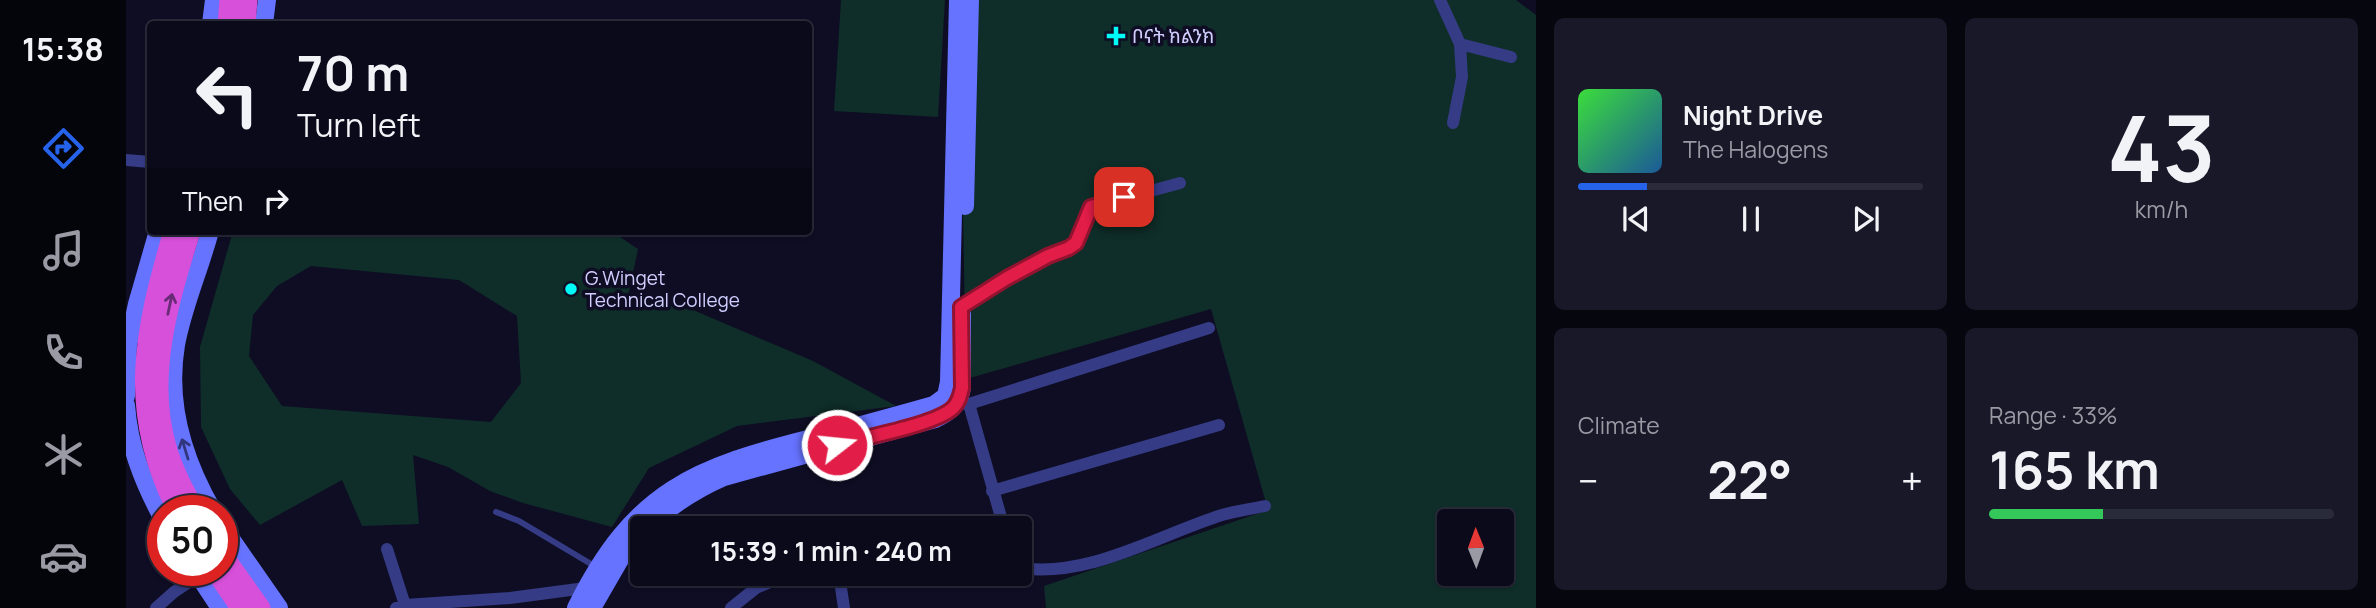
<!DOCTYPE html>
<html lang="en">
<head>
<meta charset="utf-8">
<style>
	:root { --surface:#0a0a1b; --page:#181828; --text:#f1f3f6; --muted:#999aa3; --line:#2a2b3a; --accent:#2563eb }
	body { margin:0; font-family:Manrope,"Noto Sans Ethiopic",sans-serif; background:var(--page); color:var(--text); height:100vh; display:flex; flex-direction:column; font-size:26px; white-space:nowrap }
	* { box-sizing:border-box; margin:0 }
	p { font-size:23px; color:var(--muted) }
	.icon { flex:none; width:38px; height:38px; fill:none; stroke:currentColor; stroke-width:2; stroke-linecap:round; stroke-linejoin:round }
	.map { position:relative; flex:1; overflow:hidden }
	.drawer { display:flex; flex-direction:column; gap:18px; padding:18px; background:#06060f; width:840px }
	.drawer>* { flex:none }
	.top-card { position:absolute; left:21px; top:21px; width:665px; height:214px; border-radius:7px; box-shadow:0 2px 5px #0004,0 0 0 2px var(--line); background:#0a0a1b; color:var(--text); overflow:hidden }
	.needle { width:46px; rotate:359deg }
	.buttons { position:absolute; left:1311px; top:509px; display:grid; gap:14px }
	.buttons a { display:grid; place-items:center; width:77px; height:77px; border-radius:7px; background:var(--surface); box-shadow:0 2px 5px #0004,0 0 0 2px var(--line); font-size:35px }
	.speed { position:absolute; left:21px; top:495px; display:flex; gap:14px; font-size:35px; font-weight:700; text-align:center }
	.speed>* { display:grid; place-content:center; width:91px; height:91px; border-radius:50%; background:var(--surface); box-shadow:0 2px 5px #0004,0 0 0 2px var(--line); line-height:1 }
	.speed .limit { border:10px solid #d22; background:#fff; color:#111 }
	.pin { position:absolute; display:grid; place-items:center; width:60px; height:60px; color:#fff; margin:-30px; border-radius:14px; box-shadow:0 4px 10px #0006 }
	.me { position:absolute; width:77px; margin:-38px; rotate:74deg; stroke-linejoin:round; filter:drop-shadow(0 0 5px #0008) }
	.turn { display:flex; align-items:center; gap:24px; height:147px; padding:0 35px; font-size:32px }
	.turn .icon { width:91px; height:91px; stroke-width:2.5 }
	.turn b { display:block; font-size:49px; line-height:60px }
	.then { display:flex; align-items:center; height:66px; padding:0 35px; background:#0003; gap:14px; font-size:26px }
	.big { font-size:52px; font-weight:700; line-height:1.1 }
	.drawer .tile { flex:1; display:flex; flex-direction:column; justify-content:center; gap:10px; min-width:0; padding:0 24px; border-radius:10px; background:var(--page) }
	.drawer .dial { align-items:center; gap:0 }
	.dial b { font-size:91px; line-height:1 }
	.song { display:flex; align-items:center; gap:21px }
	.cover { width:84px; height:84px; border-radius:10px; background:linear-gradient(135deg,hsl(120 70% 55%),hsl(210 70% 35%)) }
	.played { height:7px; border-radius:4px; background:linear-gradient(90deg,var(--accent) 20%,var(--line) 20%) }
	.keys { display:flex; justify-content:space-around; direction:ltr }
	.heat { display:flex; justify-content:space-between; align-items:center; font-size:38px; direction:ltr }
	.charge { height:10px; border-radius:5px; background:linear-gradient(90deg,#34c759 33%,var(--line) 0) }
	.drawer .tiles { flex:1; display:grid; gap:18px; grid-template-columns:repeat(2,1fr) }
	.trip { position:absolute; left:504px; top:516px; width:402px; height:70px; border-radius:7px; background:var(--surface); box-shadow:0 2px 5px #0004,0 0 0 2px var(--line); font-weight:700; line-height:70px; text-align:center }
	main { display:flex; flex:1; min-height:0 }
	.dock { display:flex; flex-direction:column; width:126px; justify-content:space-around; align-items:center; background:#04040b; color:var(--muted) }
	.dock .icon { width:49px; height:49px }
	.dock .current { color:var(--accent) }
	.dock b { font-size:32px; color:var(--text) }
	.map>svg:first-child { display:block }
	.green { fill:#0f2e29; fill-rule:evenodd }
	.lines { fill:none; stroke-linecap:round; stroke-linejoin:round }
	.service { stroke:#353b85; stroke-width:6 }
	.minor { stroke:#353b85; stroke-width:12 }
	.secondary { stroke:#6673ff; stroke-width:18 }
	.trunk { stroke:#d650da; stroke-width:19 }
	.oneway { stroke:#682b76 }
	.oneway2 { stroke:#31367c }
	.route-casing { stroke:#92132f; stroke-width:18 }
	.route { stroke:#e11d48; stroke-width:12 }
	.poi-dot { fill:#00faf8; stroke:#0e0d24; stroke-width:2.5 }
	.labels { text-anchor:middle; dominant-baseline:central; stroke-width:7; stroke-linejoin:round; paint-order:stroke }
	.poi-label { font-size:19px; fill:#d0cfff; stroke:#0e0d24; text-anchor:start }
</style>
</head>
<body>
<main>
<nav class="dock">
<b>15:38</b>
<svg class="icon current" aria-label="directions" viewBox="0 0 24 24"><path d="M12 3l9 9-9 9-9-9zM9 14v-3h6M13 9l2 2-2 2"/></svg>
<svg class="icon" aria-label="music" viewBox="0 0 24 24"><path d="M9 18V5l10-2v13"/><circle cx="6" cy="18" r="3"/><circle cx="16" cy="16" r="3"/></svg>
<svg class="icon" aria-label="phone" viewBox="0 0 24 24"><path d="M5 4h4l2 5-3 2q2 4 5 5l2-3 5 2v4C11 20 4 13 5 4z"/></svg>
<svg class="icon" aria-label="climate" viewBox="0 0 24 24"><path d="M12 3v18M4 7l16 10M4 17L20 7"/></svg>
<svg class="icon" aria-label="car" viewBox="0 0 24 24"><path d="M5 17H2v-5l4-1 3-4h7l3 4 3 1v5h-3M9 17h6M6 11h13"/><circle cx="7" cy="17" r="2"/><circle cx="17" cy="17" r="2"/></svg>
</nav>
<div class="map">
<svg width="1410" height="608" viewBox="0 0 1410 608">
	<rect width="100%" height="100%" fill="#0e0d24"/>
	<path class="green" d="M715 0H819L812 117 708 111Z
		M843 0H1390L1410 15V608H920L918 586 1142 510 1085 309 840 379 836 158ZM1323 522H1376V574H1323Z
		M107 231H485L512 249 502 297 567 310 687 361 770 406 611 426 523 468 486 527 397 503 364 491 322 467 287 455 293 524 236 526 216 480 134 525 104 489 75 427 74 347ZM185 266 333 280 391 316 395 383 365 422 156 406 123 356 127 315 151 286Z"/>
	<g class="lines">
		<path class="service" d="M370 512 393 521 470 567"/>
		<path class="minor" d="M1314 0 1334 44 1336 77 1327 123
			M1334 44 1385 57
			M0 160 24 162
			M835 307 881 278 922 256 943 248 950 243 966 207 1054 183
			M831 403 843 404 1083 328
			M843 404 878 528
			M866 491 1093 425
			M261 549 279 605
			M894 568C964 578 1032 535 1096 515 1110 511 1125 509 1139 506
			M713 574 718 608
			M30 608 48 592 72 576
			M270 608 279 605 384 598 467 587
			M605 608 630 588 663 574"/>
		<path class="secondary" d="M85 24 88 0
			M138 24 141 0
			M839 206 844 0
			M84 231C74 269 57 306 50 345 40 404 58 461 87 511
			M0 396 2 345 11 304 32 231
			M0 405C3 447 17 482 37 519
			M96 526 153 608
			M519 528C543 507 568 490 598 477L809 419C824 412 833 405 836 388V314
			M69 570 94 608
			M450 608C508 490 569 467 690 437 729 427 769 416 808 405L820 396 823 382 832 0
			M466 608 496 556 516 531"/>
		<path class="trunk" d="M101 24 103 0
			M120 24 122 0
			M47 231C17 333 0 412 51 511
			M65 231C44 300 20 375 41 447 47 469 59 491 70 511
			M96 553 135 608
			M88 570 114 608"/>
	</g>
	<defs><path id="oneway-shaft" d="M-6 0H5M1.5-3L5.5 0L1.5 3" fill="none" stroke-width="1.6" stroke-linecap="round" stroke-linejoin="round" transform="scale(1.75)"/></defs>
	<use class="oneway" href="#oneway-shaft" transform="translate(44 304) rotate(-78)"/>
	<use class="oneway2" href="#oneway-shaft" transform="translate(59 449) rotate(-107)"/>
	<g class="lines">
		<defs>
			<path id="route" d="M711 445C738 437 809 425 827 408 833 402 834 396 836 388L835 307 881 278 922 256 943 248 950 243 965 207 998 197"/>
		</defs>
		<use href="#route" class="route-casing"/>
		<use href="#route" class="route"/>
	</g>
	<g class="poi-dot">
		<path d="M986.5 25.5h7v7h7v7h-7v7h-7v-7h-7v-7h7z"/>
		<circle cx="445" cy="289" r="7"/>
	</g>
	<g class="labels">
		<g class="poi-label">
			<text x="1006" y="36">ቦናት ክልንክ</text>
			<text x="459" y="278">G.Winget<tspan x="459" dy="22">Technical College</tspan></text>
		</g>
	</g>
</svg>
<div class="buttons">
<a><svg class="needle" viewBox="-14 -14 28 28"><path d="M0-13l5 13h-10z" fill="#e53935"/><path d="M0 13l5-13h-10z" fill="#999aa3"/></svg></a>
</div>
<div class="speed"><div class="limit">50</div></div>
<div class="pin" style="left:998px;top:197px;background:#d93025"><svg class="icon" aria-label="arrive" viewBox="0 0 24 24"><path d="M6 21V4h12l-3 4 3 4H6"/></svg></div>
<svg class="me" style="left:711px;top:445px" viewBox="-20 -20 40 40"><circle r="17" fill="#e11d48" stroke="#fff" stroke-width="3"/><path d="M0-11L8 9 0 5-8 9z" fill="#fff"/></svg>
<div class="trip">15:39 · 1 min · 240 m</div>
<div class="top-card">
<div class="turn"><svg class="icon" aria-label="left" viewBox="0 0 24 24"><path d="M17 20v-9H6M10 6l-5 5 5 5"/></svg><div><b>70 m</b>Turn left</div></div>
<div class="then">Then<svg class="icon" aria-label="right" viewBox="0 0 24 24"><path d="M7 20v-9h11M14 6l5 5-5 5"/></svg></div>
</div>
</div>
<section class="drawer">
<div class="tiles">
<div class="tile">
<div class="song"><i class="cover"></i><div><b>Night Drive</b><p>The Halogens</p></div></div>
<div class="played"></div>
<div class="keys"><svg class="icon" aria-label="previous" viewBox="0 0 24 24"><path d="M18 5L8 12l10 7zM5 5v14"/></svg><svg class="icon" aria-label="pause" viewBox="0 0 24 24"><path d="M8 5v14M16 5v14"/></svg><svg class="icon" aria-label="next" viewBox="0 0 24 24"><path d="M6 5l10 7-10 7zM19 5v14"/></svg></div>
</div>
<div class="tile dial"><b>43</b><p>km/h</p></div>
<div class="tile"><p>Climate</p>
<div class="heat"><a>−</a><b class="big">22°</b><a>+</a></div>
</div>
<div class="tile"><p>Range · 33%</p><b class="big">165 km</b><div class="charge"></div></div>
</div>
</section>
</main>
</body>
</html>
